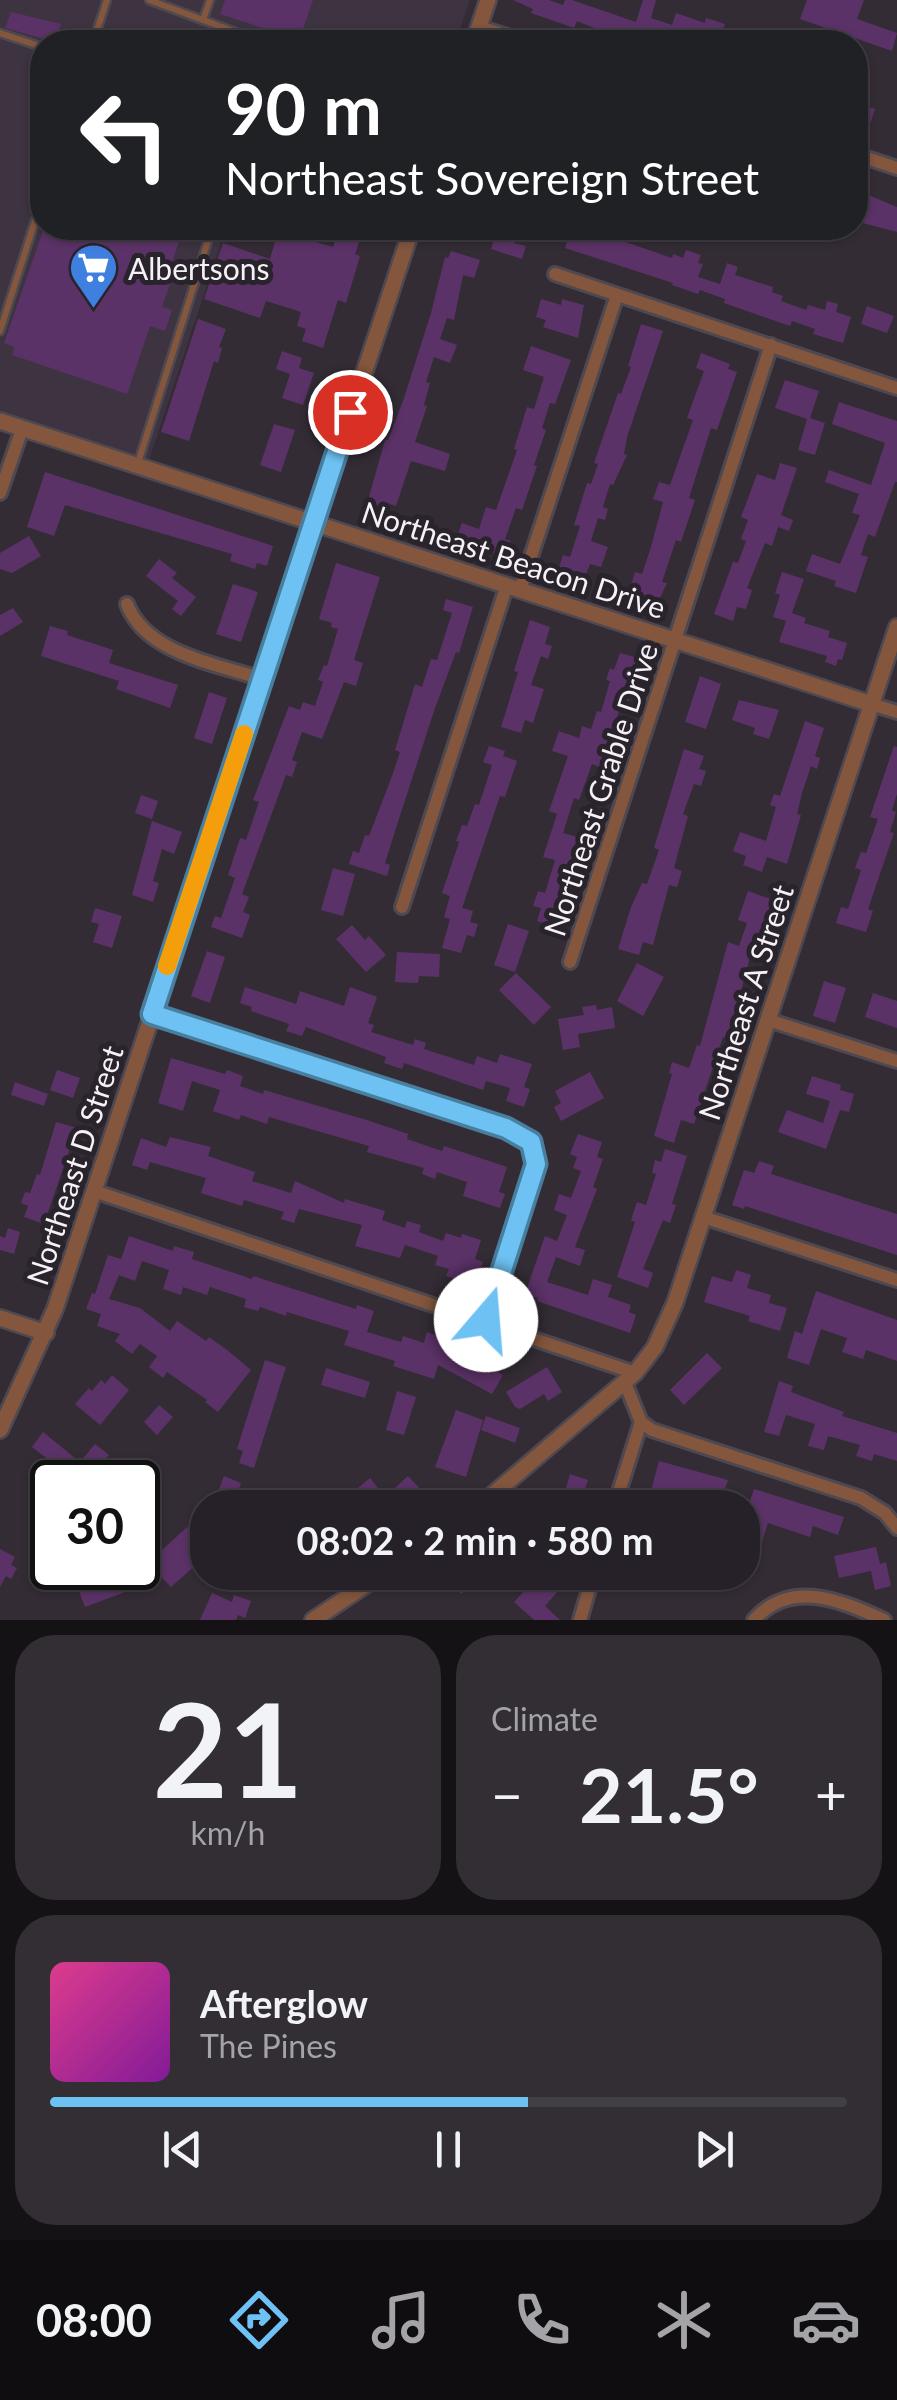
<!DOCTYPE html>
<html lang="en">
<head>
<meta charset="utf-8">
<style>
	:root { --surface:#262128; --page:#322e34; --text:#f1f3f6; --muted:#a4a3a8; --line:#423e45; --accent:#6ec2f3 }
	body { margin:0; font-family:Lato,sans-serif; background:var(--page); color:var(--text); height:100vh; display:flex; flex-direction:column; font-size:38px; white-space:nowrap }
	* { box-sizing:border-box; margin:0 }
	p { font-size:32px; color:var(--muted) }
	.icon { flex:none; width:55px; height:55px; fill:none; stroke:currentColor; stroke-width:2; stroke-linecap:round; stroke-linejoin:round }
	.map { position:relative; height:1620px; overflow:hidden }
	.sheet { display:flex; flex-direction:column; gap:15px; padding:15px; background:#151216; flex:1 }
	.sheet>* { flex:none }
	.hud { position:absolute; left:30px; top:30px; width:838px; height:210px; border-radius:40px; box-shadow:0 2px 8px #0004,0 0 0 2px var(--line); background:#202124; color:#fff; overflow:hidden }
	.speed { position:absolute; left:30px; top:1460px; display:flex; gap:20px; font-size:50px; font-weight:700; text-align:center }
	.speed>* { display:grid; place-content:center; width:130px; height:130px; border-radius:50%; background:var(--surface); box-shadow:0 2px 8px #0004,0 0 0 2px var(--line); line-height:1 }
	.speed .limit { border:5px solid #111; border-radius:15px; background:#fff; color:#111 }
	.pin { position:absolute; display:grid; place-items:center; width:85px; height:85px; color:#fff; margin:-42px; border:5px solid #fff; border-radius:50%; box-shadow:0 2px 10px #0007 }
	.me { position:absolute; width:110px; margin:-55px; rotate:18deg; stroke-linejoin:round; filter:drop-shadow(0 0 8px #0008) }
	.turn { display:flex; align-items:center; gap:35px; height:210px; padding:0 30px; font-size:45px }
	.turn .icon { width:130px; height:130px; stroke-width:2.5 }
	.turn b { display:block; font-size:70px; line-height:85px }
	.big { font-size:75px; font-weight:700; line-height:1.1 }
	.sheet .widget { flex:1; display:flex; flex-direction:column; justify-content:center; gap:15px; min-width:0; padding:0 35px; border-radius:40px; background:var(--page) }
	.sheet .dial { align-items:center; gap:0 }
	.dial b { font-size:130px; line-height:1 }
	.song { display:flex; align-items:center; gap:30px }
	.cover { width:120px; height:120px; border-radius:15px; background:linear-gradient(135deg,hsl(330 70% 55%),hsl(290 70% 35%)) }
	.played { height:10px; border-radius:5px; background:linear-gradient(90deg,var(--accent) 60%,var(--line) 60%) }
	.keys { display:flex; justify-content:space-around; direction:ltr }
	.heat { display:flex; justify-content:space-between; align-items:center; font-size:55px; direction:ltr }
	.sheet .tiles { flex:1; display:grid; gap:15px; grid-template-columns:1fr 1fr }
	.widget:last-child { grid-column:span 2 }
	.trip { position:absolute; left:190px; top:1490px; width:570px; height:100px; border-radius:40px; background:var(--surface); box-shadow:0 2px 8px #0004,0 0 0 2px var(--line); font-weight:700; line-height:100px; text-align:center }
	.menu { display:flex; height:160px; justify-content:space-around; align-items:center; background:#0f0d10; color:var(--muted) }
	.menu .icon { width:70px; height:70px }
	.menu .selected { color:var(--accent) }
	.menu b { font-size:45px; color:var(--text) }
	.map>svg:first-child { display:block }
	.built { fill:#3e3341 }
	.building { fill:#5b3267 }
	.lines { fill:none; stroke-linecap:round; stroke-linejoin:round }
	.service-casing { stroke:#4e4850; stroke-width:11 }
	.minor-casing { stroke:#4e4850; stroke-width:18 }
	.tertiary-casing { stroke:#4e4850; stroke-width:20 }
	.service { stroke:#83563d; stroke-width:6 }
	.minor { stroke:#83563d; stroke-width:12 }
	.tertiary { stroke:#83563d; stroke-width:15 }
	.route-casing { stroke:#487e9e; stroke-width:25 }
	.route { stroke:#6ec2f3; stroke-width:18 }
	.slow { stroke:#f59e0b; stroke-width:18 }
	.labels { text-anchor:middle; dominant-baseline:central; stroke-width:10; stroke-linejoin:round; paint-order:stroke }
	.poi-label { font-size:30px; fill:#f5f1f7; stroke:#29232b; text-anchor:start }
	.street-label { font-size:30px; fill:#f5f1f7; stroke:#29232b }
</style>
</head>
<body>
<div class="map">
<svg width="897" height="1620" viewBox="0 0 897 1620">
	<rect width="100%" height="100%" fill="#332c35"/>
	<path class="built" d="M0 0H470L455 42H42V228H226L148 463 0 416Z"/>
	<path class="building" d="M225 0H313L299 40 220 14Z
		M513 0H549L563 5 565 0H572L636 22 643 0H656L651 18 672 25 676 13 705 23 706 18 725 24 720 40 693 32 689 42H628L577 21 574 28 531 13 533 9Z
		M807 0H864L857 19 897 33 892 51 800 19Z
		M11 12 61 24 55 42 5 28Z
		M855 102 875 109 869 127 855 122Z
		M861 192 897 207V232L855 221Z
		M44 228H167L182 233 166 280 171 281 162 307 172 310 165 331 150 326 127 394 12 355 14 347 4 343Z
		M340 228H364L355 254 360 256 346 303 338 300 323 348 302 341 306 329 297 326 301 312 266 301 260 318 204 299 223 243 270 259 278 231 333 247Z
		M498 228H518L514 243 526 246 522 259 491 249Z
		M571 230 594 238 596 232 672 258 673 254 683 258 686 250 701 255 698 263 703 264 698 277 720 284 727 263 738 267 735 275 773 287 772 292 783 296 781 301 806 310 808 305 825 310 827 301 838 304 836 312 851 317 843 343 813 334 815 329 792 321 790 326 724 303 725 299 700 290 698 294 672 285 673 283 565 248Z
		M451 251 480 260 474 278 463 275 454 320 447 318 440 339 457 345 450 363 434 357 426 382 430 383 424 405 427 406 415 442 450 454 445 471 411 461 396 506 390 504 386 517 365 511 385 440H388L404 398 431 313 445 257 448 258Z
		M541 299 561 305 562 299 584 305 578 338 543 327 546 320 536 317Z
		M867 306 894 316 887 333 861 324Z
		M198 319 226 329 219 347 222 348 218 363 214 361 189 441 161 432Z
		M641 324 663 331 627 437 624 454 627 455 613 485 610 484 603 507 608 509 605 520 598 518 591 541 608 547 601 567 590 564 584 580 558 571 563 555 570 557 580 526 574 525 587 483 591 484 598 464 594 463 618 393 621 394 631 367 628 366Z
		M531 346 571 360 555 404 550 403 542 428 546 430 534 465 537 466 522 510 516 508 505 539 511 541 505 557 456 540 462 523 479 529 486 507 496 510 517 450 514 449 527 407 534 409 544 377 523 370Z
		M282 351 302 358 299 368 314 373 303 405 282 398 290 374 276 369Z
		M701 353 730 364 728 369 737 372 717 430 711 428 689 498 695 500 681 542 676 540 662 582 667 583 655 609 632 601 637 587 631 585 635 572 642 574 651 547 663 502 653 499 659 482 670 485 693 420 687 418 704 371 696 368Z
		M785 380 819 391 810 418 825 423 815 455 798 450 807 419 775 408Z
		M839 402 897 421V482H895L875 537 868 534 861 555 868 557 856 593 834 586 836 581 806 571 812 554 840 564 860 515 852 513 859 494 825 482 829 470 871 485 885 443 832 424Z
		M274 424 295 430 281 472 260 465Z
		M780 463 797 468 781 515 793 520 789 531 778 527 772 546 765 543 747 588 752 590 746 609 737 607 733 621 714 614 733 562 738 563 746 541 741 539 748 520 741 517 757 474 775 480Z
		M45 472 273 546 267 566 257 563 255 569 230 561 232 554 65 505 54 536 27 527Z
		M29 536 41 556 12 573 0 569V553Z
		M159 559 177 573 172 578 196 597 181 616 172 609 178 601 146 576Z
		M336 563 380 577 354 660 363 663 356 686 344 682 322 739 302 732 292 760 297 762 292 777 286 775 242 894 249 897 243 912 250 915 242 938 211 927 215 916 221 918 235 878 228 875 240 838 246 840 259 802 253 800 289 706 300 710 303 702 315 706 323 682 318 680 324 665 327 666 338 629 331 627 332 623 319 619Z
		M782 572 804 579 792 613 806 618 804 623 830 631 828 637 847 643 842 660 838 659 836 666 825 662 827 656 779 642 786 621 773 617 780 595 775 593Z
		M233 584 258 592 241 642 216 634Z
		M446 599 473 607 459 653 456 652 435 708 396 828 385 863 390 865 387 876 349 864 353 851 359 853 365 835 369 836 392 776 400 752 395 750 415 684 422 687 431 659 437 660 452 613 443 610Z
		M13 608 23 622 0 636V615Z
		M530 620 550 627 545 644 552 646 548 659 541 656 531 685 544 689 533 723 525 720 521 733 501 727 518 672 514 671Z
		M50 626 68 631 67 635 113 650 109 663 178 685 170 708 116 689 119 681 41 656Z
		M620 653 638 658 633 674 637 675 627 706 621 705 608 745 613 747 609 758 604 756 600 767 592 764 579 800 574 798 563 833 584 839 555 927 537 921 541 908 533 906 538 891 545 893 555 860 543 857 557 814 549 811 568 756 552 751 559 731 579 738 582 726 591 729 597 711 601 712 610 681 606 680 610 668 614 670Z
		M700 676 721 684 706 729 685 722Z
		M209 692 227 698 212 744 194 738Z
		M739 700 779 710 769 739 753 734 755 728 732 720Z
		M805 721 824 728 815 756 820 758 817 769 811 766 802 793 797 814 801 815 787 864 767 857 762 872 743 865 746 856 733 851 740 832 766 841 776 807 770 805 774 794 780 796Z
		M489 746 505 751 503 756 517 761 505 797 500 796 462 908 473 911 470 922 478 924 474 937 467 935 461 953 442 948 450 919 444 917 450 896 442 893 459 842 456 841 462 825 467 826 475 804 479 805 492 765 483 762Z
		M894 746 897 747V794L892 810 896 812 890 832 894 833 868 909 873 911 866 932 836 923 841 907 848 909 861 870 855 868 861 852 866 853 878 819 870 817Z
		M684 749 704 756 699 769 706 771 701 786 694 784 683 814 688 816 674 868 682 871 677 887 669 885 653 945 643 942 639 955 618 949 631 907 642 883 647 884 659 850 654 848Z
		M141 795 158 801 152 819 135 813Z
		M152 821 182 832 174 854 162 849 153 881 159 883 153 902 132 895Z
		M333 868 355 874 343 916 321 910Z
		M748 891 776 901 762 941 755 939 728 1039 723 1037 694 1124 681 1120 674 1143 654 1136 672 1074 669 1073 672 1062 689 1068 697 1045 700 1046 728 942 739 946 747 923 738 920Z
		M95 908 122 916 112 948 93 942 99 924 91 922Z
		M508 924 529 931 515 972 494 965Z
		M352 925 365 940 369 936 386 955 366 972 336 939Z
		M207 951 225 957 210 1003 191 996Z
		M397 952 440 954 439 977 419 976 418 983 395 982Z
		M637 963 664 977 643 1016 617 1001Z
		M516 973 551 1007 534 1025 499 990Z
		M824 981 846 988 835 1023 813 1016Z
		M245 987 296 1004 300 991 344 1006 350 987 377 997 368 1023 374 1025 371 1032 413 1045 415 1039 426 1043 424 1049 474 1065 477 1056 497 1063 500 1054 532 1064 524 1087 530 1089 524 1107 506 1101 510 1088 486 1081 483 1090 404 1063 402 1069 384 1063 386 1057 306 1027 302 1036 286 1031 289 1024 251 1011 252 1007 240 1003Z
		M873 993 897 1001V1028L865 1017Z
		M596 1005 597 1010 612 1007 615 1028 578 1034 580 1047 563 1050 558 1019 584 1015 582 1007Z
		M171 1058 225 1074 227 1070 243 1076 240 1086 263 1094 264 1090 370 1121 408 1134 407 1139 442 1151 444 1146 507 1167 499 1192 505 1194 500 1208 463 1196 467 1182 437 1172 435 1179 422 1174 424 1168 367 1152 369 1146 269 1117 267 1124 241 1115 239 1120 213 1111 220 1090 192 1081 183 1111 158 1103Z
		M57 1070 80 1078 73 1098 50 1090Z
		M590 1072 604 1098 561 1121 554 1107 561 1103 555 1091Z
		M812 1076 841 1085 840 1090 854 1094 849 1112 840 1110 826 1149 778 1132 787 1110 823 1123 830 1101 806 1094Z
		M15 1082 48 1094 44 1106 11 1095Z
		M56 1122 77 1128 44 1224 24 1217 28 1206 21 1203 25 1192 30 1193 37 1174 40 1175Z
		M578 1134 602 1142 597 1157 603 1159 593 1187 597 1189 575 1247 585 1250 580 1266 556 1257 547 1282 588 1295 593 1279 612 1285 608 1297 631 1305 629 1312 636 1315 630 1333 537 1301 538 1298 525 1294 545 1236 557 1241 567 1215 554 1210 559 1194 571 1198 581 1171 573 1168 577 1157 570 1154Z
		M170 1137 211 1147 208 1156 255 1172 252 1181 291 1193 295 1181 344 1203 345 1199 385 1211 382 1220 405 1228 407 1221 421 1225 419 1232 443 1241 446 1233 461 1238 462 1234 481 1240 475 1259 483 1262 475 1286 446 1276 449 1269 435 1265 438 1256 405 1245 400 1258 355 1246 362 1225 299 1209 294 1223 281 1219 284 1212 244 1200 242 1206 201 1193 206 1178 150 1162 147 1170 132 1165 141 1138 166 1147Z
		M665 1149 687 1156 672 1204 676 1205 670 1223 663 1220 643 1269 653 1273 648 1288 617 1277 635 1222 631 1220 637 1202 646 1205 656 1174 652 1173 655 1160 661 1162Z
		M759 1161 774 1166 771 1174 897 1214V1255L745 1206 744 1209 732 1205 744 1170 754 1173Z
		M8 1228 20 1232 14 1254 0 1250V1236L5 1238Z
		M129 1236 173 1251 174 1246 194 1252 192 1259 252 1279 253 1276 356 1309 357 1305 374 1311 367 1332 401 1342 403 1336 424 1343 427 1332 446 1339 445 1342 503 1375 492 1394 438 1365 434 1379 393 1366 395 1361 344 1345 349 1331 287 1312 286 1316 260 1307 258 1311 244 1307 246 1299 210 1287 207 1295 183 1287 181 1295 163 1289 169 1270 142 1261 135 1281 119 1275 109 1299 140 1308 170 1331 177 1321 206 1341 209 1337 227 1350 251 1370 218 1412 205 1402 207 1400 167 1372 163 1378 149 1367 157 1356 140 1344 132 1354 115 1341 120 1334 97 1326 101 1314 86 1309 92 1293 95 1294 108 1255 121 1259Z
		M736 1270 751 1275 747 1288 771 1295 769 1303 787 1308 780 1331 748 1321 750 1316 704 1302 712 1276 732 1282Z
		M816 1291 897 1320V1361L866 1350 863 1359 842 1352 847 1338 821 1329 809 1365 787 1358 795 1331 802 1334Z
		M707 1353 722 1368 684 1405 670 1390Z
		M265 1360 286 1367 254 1468 239 1463 243 1451 237 1449Z
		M547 1367 562 1392 548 1401 544 1394 520 1409 515 1407 506 1392Z
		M326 1368 370 1382 365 1398 321 1385Z
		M112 1375 129 1390 100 1425 75 1404 89 1388 92 1391 101 1380 105 1384Z
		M779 1381 793 1386 791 1392 844 1412 842 1416 897 1433V1461L874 1454 872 1461 856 1456 860 1445 828 1436 824 1450 808 1446 815 1424 786 1415 779 1436 764 1432Z
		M397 1391 416 1397 404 1435 386 1430Z
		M159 1405 173 1417 157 1435 144 1422Z
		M456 1410 483 1420 466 1477 435 1467Z
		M486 1416 520 1428 515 1443 481 1430Z
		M43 1432 80 1462 95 1444 109 1455 86 1482H77L32 1447Z
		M659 1461 728 1480 723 1495 749 1504 754 1489 844 1517 838 1535 813 1526 810 1537 768 1523 759 1552 743 1547 753 1518 745 1515 748 1508H660L662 1501 649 1498Z
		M570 1474 588 1480 579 1508H560Z
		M224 1476 241 1483 232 1508H212Z
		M408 1476 426 1495 413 1508H348L342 1501 370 1478 385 1497Z
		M36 1491 52 1497V1540L46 1556 33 1551 46 1516 29 1510Z
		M187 1527 208 1549V1554L171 1587 148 1563Z
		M876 1547 880 1564 886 1562 891 1586 875 1590 871 1571 839 1578 834 1556Z
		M0 1549 15 1557 11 1565 17 1568 11 1579 6 1576 0 1587Z
		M116 1568H128L136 1588 85 1607 77 1586Z
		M444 1572H471L478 1581 461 1594Z
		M541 1573 559 1590 545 1606 560 1620H534L514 1602Z
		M212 1593 232 1602 234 1595 251 1601 245 1618 238 1615 236 1620H200Z"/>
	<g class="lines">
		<defs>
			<path id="service" d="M149 0 262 42
				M203 20 210 0
				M0 33 42 47
				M93 42 107 0
				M0 331 42 199
				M138 463 212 228"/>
			<path id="minor" d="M479 27 526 42
				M855 154 897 168
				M555 274 897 388
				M0 493 22 429
				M520 590 617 295
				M127 604C146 654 217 664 262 679
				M871 704 897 712
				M402 907 507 585
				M570 962 771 345
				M152 1014 506 1128 531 1142 536 1164 486 1321
				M768 1020 897 1061
				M94 1191 635 1373
				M703 1217 897 1280
				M625 1383 641 1422 652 1430 861 1498 885 1513 897 1528
				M614 1508 641 1422
				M580 1620 594 1572
				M754 1620C790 1579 841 1600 884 1620"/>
			<path id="tertiary" d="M474 42 488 0
				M0 421 871 704
				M0 1318 46 1333
				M0 1430 55 1309 412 228
				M477 1508 635 1373 655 1347 675 1303 897 627
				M313 1620 385 1572"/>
		</defs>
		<use href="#service" class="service-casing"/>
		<use href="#minor" class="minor-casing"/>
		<use href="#tertiary" class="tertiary-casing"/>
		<use href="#service" class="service"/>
		<use href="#minor" class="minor"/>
		<use href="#tertiary" class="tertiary"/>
	</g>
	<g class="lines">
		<defs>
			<path id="route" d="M350 412 152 1014 506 1128 531 1142 536 1164 486 1320"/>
		</defs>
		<use href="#route" class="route-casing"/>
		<use href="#route" class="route"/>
		<path class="slow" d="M167 966 244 734"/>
	</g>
	<defs>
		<symbol id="supermarket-pin" viewBox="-11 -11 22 30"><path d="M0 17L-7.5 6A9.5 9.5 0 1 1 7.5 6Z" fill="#3f7fe0" stroke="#29232b"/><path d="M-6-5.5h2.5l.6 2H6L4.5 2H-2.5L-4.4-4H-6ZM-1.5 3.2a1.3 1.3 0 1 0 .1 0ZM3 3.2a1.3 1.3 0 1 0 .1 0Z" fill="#fff"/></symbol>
	</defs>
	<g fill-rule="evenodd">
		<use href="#supermarket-pin" x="66" y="240" width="55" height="75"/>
	</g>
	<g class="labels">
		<g class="poi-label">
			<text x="128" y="268">Albertsons</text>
		</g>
		<g class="street-label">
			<text transform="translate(514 559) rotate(18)">Northeast Beacon Drive</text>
			<text transform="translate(600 789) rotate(-72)">Northeast Grable Drive</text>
			<text transform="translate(745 1002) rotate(-72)">Northeast A Street</text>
			<text transform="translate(74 1165) rotate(-72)">Northeast D Street</text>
		</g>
	</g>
</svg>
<div class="speed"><div class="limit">30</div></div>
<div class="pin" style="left:350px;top:412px;background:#d93025"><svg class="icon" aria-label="arrive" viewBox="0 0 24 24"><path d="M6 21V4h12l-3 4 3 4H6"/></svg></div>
<svg class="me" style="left:486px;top:1320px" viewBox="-20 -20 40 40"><circle r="19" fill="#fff"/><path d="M0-13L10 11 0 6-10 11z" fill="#6ec2f3"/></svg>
<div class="trip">08:02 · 2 min · 580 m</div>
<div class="hud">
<div class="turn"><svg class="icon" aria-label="left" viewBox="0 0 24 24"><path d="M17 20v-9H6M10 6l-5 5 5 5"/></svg><div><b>90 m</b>Northeast Sovereign Street</div></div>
</div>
</div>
<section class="sheet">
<div class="tiles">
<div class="widget dial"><b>21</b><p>km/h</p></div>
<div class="widget"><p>Climate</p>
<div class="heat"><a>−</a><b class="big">21.5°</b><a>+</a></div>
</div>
<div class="widget">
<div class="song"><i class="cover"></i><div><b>Afterglow</b><p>The Pines</p></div></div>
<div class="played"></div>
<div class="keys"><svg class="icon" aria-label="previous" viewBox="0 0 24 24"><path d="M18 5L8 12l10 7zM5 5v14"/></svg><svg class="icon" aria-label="pause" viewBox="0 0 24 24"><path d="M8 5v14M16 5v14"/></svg><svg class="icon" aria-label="next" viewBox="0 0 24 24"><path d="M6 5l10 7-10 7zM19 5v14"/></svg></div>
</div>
</div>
</section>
<nav class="menu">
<b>08:00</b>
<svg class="icon selected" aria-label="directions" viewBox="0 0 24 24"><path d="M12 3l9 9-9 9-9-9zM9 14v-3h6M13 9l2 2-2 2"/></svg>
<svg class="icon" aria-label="music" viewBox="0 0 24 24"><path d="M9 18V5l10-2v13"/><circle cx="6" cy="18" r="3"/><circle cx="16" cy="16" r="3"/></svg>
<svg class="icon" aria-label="phone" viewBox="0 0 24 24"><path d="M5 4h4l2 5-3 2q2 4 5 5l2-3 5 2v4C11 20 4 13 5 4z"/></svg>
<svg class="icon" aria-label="climate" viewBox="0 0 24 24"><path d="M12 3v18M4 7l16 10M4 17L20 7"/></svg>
<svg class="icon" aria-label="car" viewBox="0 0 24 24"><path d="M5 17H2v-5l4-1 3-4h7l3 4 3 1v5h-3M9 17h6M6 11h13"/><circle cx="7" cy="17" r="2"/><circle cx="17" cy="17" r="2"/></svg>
</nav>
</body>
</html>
